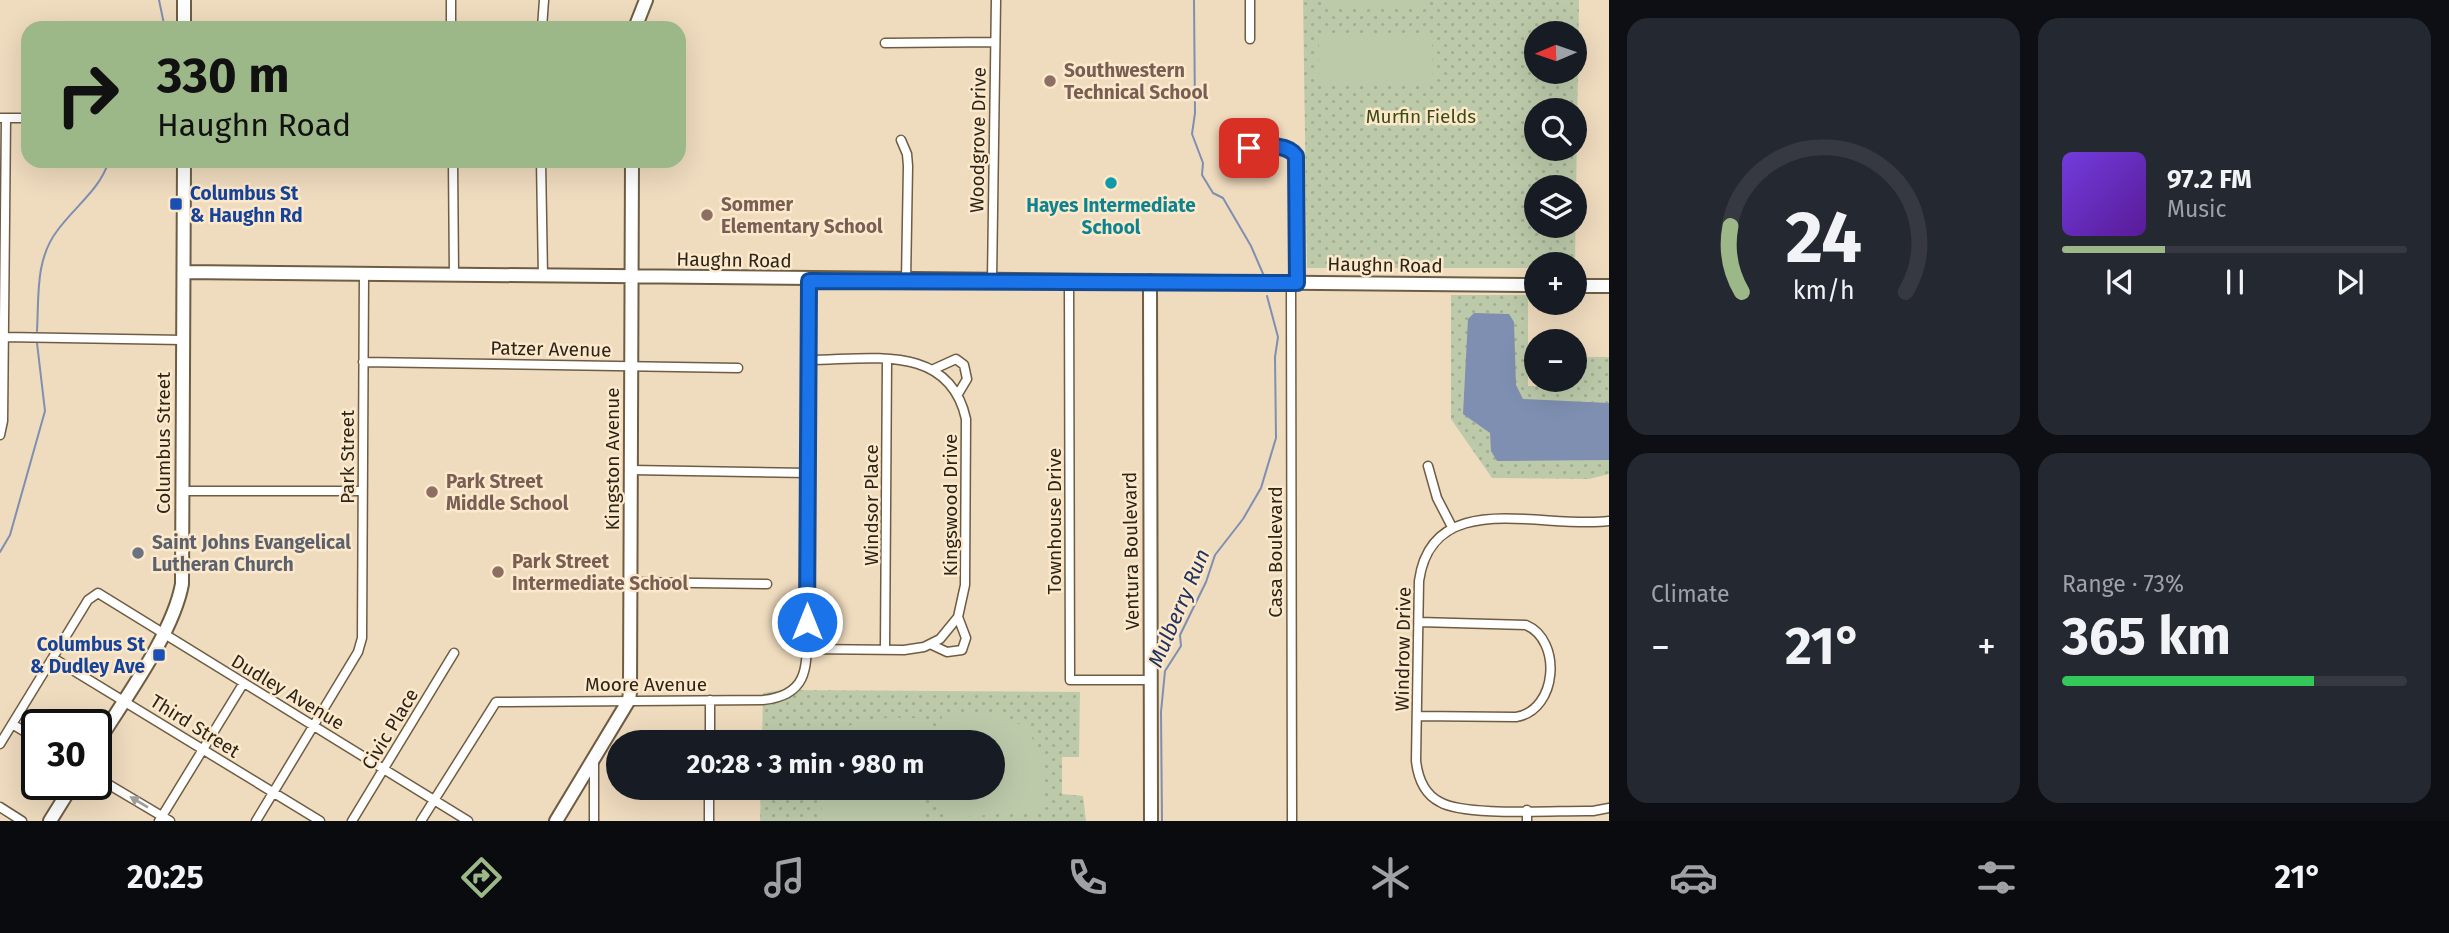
<!DOCTYPE html>
<html lang="en">
<head>
<meta charset="utf-8">
<style>
	:root { --surface:#171b24; --page:#242831; --text:#f1f3f6; --muted:#9ea1a6; --line:#363941; --accent:#9cb888 }
	body { margin:0; font-family:"Fira Sans",sans-serif; background:var(--page); color:var(--text); height:100vh; display:flex; flex-direction:column; font-size:26px; white-space:nowrap }
	* { box-sizing:border-box; margin:0 }
	p { font-size:23px; color:var(--muted) }
	.icon { flex:none; width:38px; height:38px; fill:none; stroke:currentColor; stroke-width:2; stroke-linecap:round; stroke-linejoin:round }
	.map { position:relative; flex:1; overflow:hidden }
	.side { display:flex; flex-direction:column; gap:18px; padding:18px; background:#0d0f14; width:840px }
	.side>* { flex:none }
	.guide { position:absolute; left:21px; top:21px; width:665px; height:147px; border-radius:21px; box-shadow:0 7px 28px #0002; background:#9cb888; color:#111; overflow:hidden }
	.needle { width:46px; rotate:268deg }
	.controls { position:absolute; left:1524px; top:21px; display:grid; gap:14px }
	.controls a { display:grid; place-items:center; width:63px; height:63px; border-radius:50%; background:var(--surface); box-shadow:0 7px 28px #0002; font-size:35px }
	.speed { position:absolute; left:21px; top:709px; display:flex; gap:14px; font-size:35px; font-weight:700; text-align:center }
	.speed>* { display:grid; place-content:center; width:91px; height:91px; border-radius:50%; background:var(--surface); box-shadow:0 7px 28px #0002; line-height:1 }
	.speed .limit { border:4px solid #111; border-radius:10px; background:#fff; color:#111 }
	.pin { position:absolute; display:grid; place-items:center; width:60px; height:60px; color:#fff; margin:-30px; border-radius:14px; box-shadow:0 4px 10px #0006 }
	.me { position:absolute; width:77px; margin:-38px; rotate:0deg; stroke-linejoin:round; filter:drop-shadow(0 0 5px #0008) }
	.turn { display:flex; align-items:center; gap:24px; height:147px; padding:0 21px; font-size:32px }
	.turn .icon { width:91px; height:91px; stroke-width:2.5 }
	.turn b { display:block; font-size:49px; line-height:60px }
	.big { font-size:52px; font-weight:700; line-height:1.1 }
	.side .tile { flex:1; display:flex; flex-direction:column; justify-content:center; gap:10px; min-width:0; padding:0 24px; border-radius:21px; background:var(--page) }
	.side .dial { align-items:center; gap:0 }
	.dial svg { height:182px; overflow:visible; fill:none; stroke:var(--line); stroke-width:7; stroke-linecap:round; text-anchor:middle }
	.dial text { fill:var(--text); stroke:none }
	.song { display:flex; align-items:center; gap:21px }
	.cover { width:84px; height:84px; border-radius:10px; background:linear-gradient(135deg,hsl(260 70% 55%),hsl(270 70% 35%)) }
	.played { height:7px; border-radius:4px; background:linear-gradient(90deg,var(--accent) 30%,var(--line) 30%) }
	.keys { display:flex; justify-content:space-around; direction:ltr }
	.heat { display:flex; justify-content:space-between; align-items:center; font-size:38px; direction:ltr }
	.charge { height:10px; border-radius:5px; background:linear-gradient(90deg,#34c759 73%,var(--line) 0) }
	.side .tiles { flex:1; display:grid; gap:18px; grid-template-columns:repeat(2,1fr) }
	.trip { position:absolute; left:606px; top:730px; width:399px; height:70px; border-radius:35px; background:var(--surface); box-shadow:0 7px 28px #0002; font-weight:700; line-height:70px; text-align:center }
	.dock { display:flex; height:112px; justify-content:space-around; align-items:center; background:#090b0e; color:var(--muted) }
	.dock .icon { width:49px; height:49px }
	.dock .current { color:var(--accent) }
	.dock b { font-size:32px; color:var(--text) }
	main { display:flex; flex:1; min-height:0 }
	.map>svg:first-child { display:block }
	.park { fill:url(#park-dots); fill-rule:evenodd }
	.pitch { fill:#bdcaaa }
	.water { fill:#7e8fb1 }
	.lines { fill:none; stroke-linecap:round; stroke-linejoin:round }
	.stream { stroke:#7e8fb1; stroke-width:2 }
	.street-casing { stroke:#6e5d43; stroke-width:11 }
	.secondary-casing { stroke:#6e5d43; stroke-width:16 }
	.street { stroke:#fff; stroke-width:8 }
	.secondary { stroke:#fff; stroke-width:12 }
	.oneway { fill:#a09c98 }
	.route-casing { stroke:#114b97; stroke-width:18 }
	.route { stroke:#1a73e8; stroke-width:12 }
	.education-dot { fill:#8d6e63; stroke:#fce8cb; stroke-width:2.5 }
	.culture-dot { fill:#0f9aa8; stroke:#fce8cb; stroke-width:2.5 }
	.transit-dot { fill:#1a4fb4; stroke:#fce8cb; stroke-width:2.5 }
	.worship-dot { fill:#6b7280; stroke:#fce8cb; stroke-width:2.5 }
	.labels { text-anchor:middle; dominant-baseline:central; stroke-width:5; stroke-linejoin:round; paint-order:stroke }
	.education-label { font-size:19px; font-weight:bold; fill:#785e54; stroke:#fce8cb; text-anchor:start }
	.park-label { font-size:19px; fill:#3a4c12; stroke:#fce8cb }
	.street-label { font-size:19px; fill:#2b2419; stroke:#fce8cb }
	.transit-label { font-size:19px; font-weight:bold; fill:#164399; stroke:#fce8cb; text-anchor:start }
	.culture-label { font-size:19px; font-weight:bold; fill:#0d838f; stroke:#fce8cb }
	.worship-label { font-size:19px; font-weight:bold; fill:#5b616d; stroke:#fce8cb; text-anchor:start }
	.water-label { font-size:21px; font-style:italic; fill:#1f3260; stroke:#fce8cb }
</style>
</head>
<body>
<main>
<div class="map">
<svg width="1609" height="821" viewBox="0 0 1609 821">
	<defs>
		<pattern id="park-dots" width="8" height="8" patternUnits="userSpaceOnUse" patternTransform="scale(1.75)"><rect width="8" height="8" fill="#bdcaaa"/><path d="M2 2h.1M6 6h.1" fill="none" stroke="#a3ad92" stroke-width="1.8" stroke-linecap="round"/></pattern>
	</defs>
	<rect width="100%" height="100%" fill="#efdbbe"/>
	<path class="park" d="M1303 0H1579L1575 264H1536V268H1307ZM1536 33H1575V72H1536ZM1536 110H1575V149H1536ZM1536 187H1575V226H1536Z
		M1451 295H1528V386H1571L1572 380H1575V357H1609V474L1589 479 1492 478 1451 419Z
		M782 690 1080 692 1079 757H1062V794L1083 796 1086 821H760L761 788H992V742H762L763 693Z"/>
	<path class="pitch" d="M1325 0H1429V7L1325 6Z
		M1432 36 1433 85 1318 86 1319 37Z
		M942 713 992 714 1027 727 1044 763 1045 809 946 819 939 808 940 788H992V742H941Z
		M926 718V742H834C847 711 899 719 926 718Z
		M823 788H926L925 810 917 821 821 819Z"/>
	<path class="water" d="M1474 313 1509 314 1514 322 1516 385 1523 399 1609 403V460L1497 461 1491 451 1490 433 1463 414 1468 319Z"/>
	<g class="lines">
		<path class="stream" d="M159 0 164 24 162 28
			M1194 0 1195 113 1192 134 1203 163 1202 175 1213 193 1223 198 1251 246 1264 276
			M37 331C39 297 35 260 57 231 75 206 99 191 109 161
			M0 552 10 535 45 411 37 343
			M1162 821 1161 712 1165 671 1181 646 1180 635 1206 582 1215 555 1243 519 1261 488 1276 438 1275 357 1278 337 1267 296"/>
		<defs>
			<path id="street" d="M451 0V28
				M542 28 544 0
				M1250 39V0
				M885 43 995 42
				M0 118H28
				M901 140 907 154 908 166 906 281
				M1249 148 1283 147 1296 156 1297 283
				M453 161 454 275
				M541 161 543 277
				M992 280 996 0
				M1069 280 1070 680H1151
				M1291 283 1292 821
				M4 337 183 340
				M363 362 738 368
				M934 369 956 359 964 365 967 379 958 394
				M0 435 3 421 6 118
				M1428 466 1437 498 1452 527
				M631 470 808 473
				M182 491H362
				M1609 521C1544 530 1432 486 1419 581L1416 761C1418 778 1424 794 1440 802 1465 817 1560 810 1593 811L1609 808
				M631 582 767 584
				M932 645 947 652 962 650 966 638 958 617
				M806 649 904 650 924 647 940 639 958 617 965 585 966 419C949 342 869 360 809 360
				M885 650 887 360
				M53 658 320 821
				M1417 716 1516 717C1558 710 1562 640 1526 625L1419 622
				M12 724 37 739
				M710 742V700
				M0 744 88 600 98 593 468 821
				M594 761V821
				M96 777 170 821
				M0 807 22 821
				M159 821 243 684
				M256 821 358 652 362 638 364 274
				M352 821 454 653
				M421 821 496 702 763 700C813 695 806 661 807 622L809 281
				M709 821V788
				M1527 821V810"/>
			<path id="secondary" d="M184 0V28
				M635 28 646 0
				M184 272C635 277 1086 282 1536 285
				M1150 281 1151 821
				M1575 286H1609
				M96 745C123 701 173 634 182 584L184 161
				M50 821 73 784
				M556 821 629 700 630 692 632 161"/>
		</defs>
		<use href="#street" class="street-casing"/>
		<use href="#secondary" class="secondary-casing"/>
		<use href="#street" class="street"/>
		<use href="#secondary" class="secondary"/>
	</g>
	<defs><path id="oneway-solid" d="M-6-.8H1V-3.2L6.5 0L1 3.2V.8H-6Z" transform="scale(1.75)"/></defs>
	<use class="oneway" href="#oneway-solid" transform="translate(139 802) rotate(-149)"/>
	<g class="lines">
		<defs>
			<path id="route" d="M807 622 809 281 1297 283 1296 156C1286 142 1264 147 1249 148"/>
		</defs>
		<use href="#route" class="route-casing"/>
		<use href="#route" class="route"/>
	</g>
	<g class="education-dot">
		<circle cx="1050" cy="81" r="7"/>
		<circle cx="707" cy="215" r="7"/>
		<circle cx="432" cy="492" r="7"/>
		<circle cx="498" cy="572" r="7"/>
	</g>
	<circle class="culture-dot" cx="1111" cy="183" r="7"/>
	<g class="transit-dot">
		<rect x="169" y="197" width="14" height="14" rx="3.5"/>
		<rect x="152" y="648" width="14" height="14" rx="3.5"/>
	</g>
	<circle class="worship-dot" cx="138" cy="553" r="7"/>
	<g class="labels">
		<g class="education-label">
			<text x="1064" y="70">Southwestern<tspan x="1064" dy="22">Technical School</tspan></text>
			<text x="721" y="204">Sommer<tspan x="721" dy="22">Elementary School</tspan></text>
			<text x="446" y="481">Park Street<tspan x="446" dy="22">Middle School</tspan></text>
			<text x="512" y="561">Park Street<tspan x="512" dy="22">Intermediate School</tspan></text>
		</g>
		<g class="park-label">
			<text x="1421" y="116">Murfin Fields</text>
		</g>
		<g class="street-label">
			<text transform="translate(978 140) rotate(-89)">Woodgrove Drive</text>
			<text transform="translate(734 260) rotate(1)">Haughn Road</text>
			<text transform="translate(1385 265) rotate(1)">Haughn Road</text>
			<text transform="translate(551 349) rotate(1)">Patzer Avenue</text>
			<text transform="translate(163 443) rotate(-90)">Columbus Street</text>
			<text transform="translate(347 457) rotate(-90)">Park Street</text>
			<text transform="translate(612 459) rotate(-90)">Kingston Avenue</text>
			<text transform="translate(871 505) rotate(-90)">Windsor Place</text>
			<text transform="translate(950 505) rotate(-90)">Kingswood Drive</text>
			<text transform="translate(1054 521) rotate(-90)">Townhouse Drive</text>
			<text transform="translate(1131 551) rotate(-91)">Ventura Boulevard</text>
			<text transform="translate(1275 552) rotate(-90)">Casa Boulevard</text>
			<text transform="translate(1403 649) rotate(-89)">Windrow Drive</text>
			<text x="646" y="684">Moore Avenue</text>
			<text transform="translate(288 692) rotate(31)">Dudley Avenue</text>
			<text transform="translate(195 726) rotate(32)">Third Street</text>
			<text transform="translate(390 729) rotate(-59)">Civic Place</text>
		</g>
		<g class="transit-label">
			<text x="190" y="193">Columbus St<tspan x="190" dy="22">&amp; Haughn Rd</tspan></text>
			<text x="145" y="644" text-anchor="end">Columbus St<tspan x="145" dy="22">&amp; Dudley Ave</tspan></text>
		</g>
		<g class="culture-label">
			<text x="1111" y="205">Hayes Intermediate<tspan x="1111" dy="22">School</tspan></text>
		</g>
		<g class="worship-label">
			<text x="152" y="542">Saint Johns Evangelical<tspan x="152" dy="22">Lutheran Church</tspan></text>
		</g>
		<g class="water-label">
			<text transform="translate(1179 608) rotate(-67)">Mulberry Run</text>
		</g>
	</g>
</svg>
<div class="controls">
<a><svg class="needle" viewBox="-14 -14 28 28"><path d="M0-13l5 13h-10z" fill="#e53935"/><path d="M0 13l5-13h-10z" fill="#9ea1a6"/></svg></a>
<a><svg class="icon" aria-label="search" viewBox="0 0 24 24"><circle cx="10" cy="10" r="6"/><path d="M15 15l6 6"/></svg></a>
<a><svg class="icon" aria-label="layers" viewBox="0 0 24 24"><path d="M12 4l9 5-9 5-9-5zM3 14l9 5 9-5"/></svg></a>
<a>+</a>
<a>−</a>
</div>
<div class="speed"><div class="limit">30</div></div>
<div class="pin" style="left:1249px;top:148px;background:#d93025"><svg class="icon" aria-label="arrive" viewBox="0 0 24 24"><path d="M6 21V4h12l-3 4 3 4H6"/></svg></div>
<svg class="me" style="left:807px;top:622px" viewBox="-20 -20 40 40"><circle r="17" fill="#1a73e8" stroke="#fff" stroke-width="3"/><path d="M0-11L8 9 0 5-8 9z" fill="#fff"/></svg>
<div class="trip">20:28 · 3 min · 980 m</div>
<div class="guide">
<div class="turn"><svg class="icon" aria-label="right" viewBox="0 0 24 24"><path d="M7 20v-9h11M14 6l5 5-5 5"/></svg><div><b>330 m</b>Haughn Road</div></div>
</div>
</div>
<section class="side">
<div class="tiles">
<div class="tile dial"><svg viewBox="0 0 100 80">
<path d="M14 69A42 42 0 1 1 86 69"/>
<path d="M14 69A42 42 0 0 1 9 40" stroke="#9cb888"/>
<text x="50" y="56" font-size="32" font-weight="700">24</text>
<text x="50" y="72" font-size="11">km/h</text>
</svg></div>
<div class="tile">
<div class="song"><i class="cover"></i><div><b>97.2 FM</b><p>Music</p></div></div>
<div class="played"></div>
<div class="keys"><svg class="icon" aria-label="previous" viewBox="0 0 24 24"><path d="M18 5L8 12l10 7zM5 5v14"/></svg><svg class="icon" aria-label="pause" viewBox="0 0 24 24"><path d="M8 5v14M16 5v14"/></svg><svg class="icon" aria-label="next" viewBox="0 0 24 24"><path d="M6 5l10 7-10 7zM19 5v14"/></svg></div>
</div>
<div class="tile"><p>Climate</p>
<div class="heat"><a>−</a><b class="big">21°</b><a>+</a></div>
</div>
<div class="tile"><p>Range · 73%</p><b class="big">365 km</b><div class="charge"></div></div>
</div>
</section>
</main>
<nav class="dock">
<b>20:25</b>
<svg class="icon current" aria-label="directions" viewBox="0 0 24 24"><path d="M12 3l9 9-9 9-9-9zM9 14v-3h6M13 9l2 2-2 2"/></svg>
<svg class="icon" aria-label="music" viewBox="0 0 24 24"><path d="M9 18V5l10-2v13"/><circle cx="6" cy="18" r="3"/><circle cx="16" cy="16" r="3"/></svg>
<svg class="icon" aria-label="phone" viewBox="0 0 24 24"><path d="M5 4h4l2 5-3 2q2 4 5 5l2-3 5 2v4C11 20 4 13 5 4z"/></svg>
<svg class="icon" aria-label="climate" viewBox="0 0 24 24"><path d="M12 3v18M4 7l16 10M4 17L20 7"/></svg>
<svg class="icon" aria-label="car" viewBox="0 0 24 24"><path d="M5 17H2v-5l4-1 3-4h7l3 4 3 1v5h-3M9 17h6M6 11h13"/><circle cx="7" cy="17" r="2"/><circle cx="17" cy="17" r="2"/></svg>
<svg class="icon" aria-label="filters" viewBox="0 0 24 24"><path d="M4 7h16M4 17h16"/><circle cx="9" cy="7" r="2"/><circle cx="15" cy="17" r="2"/></svg>
<b>21°</b>
</nav>
</body>
</html>
